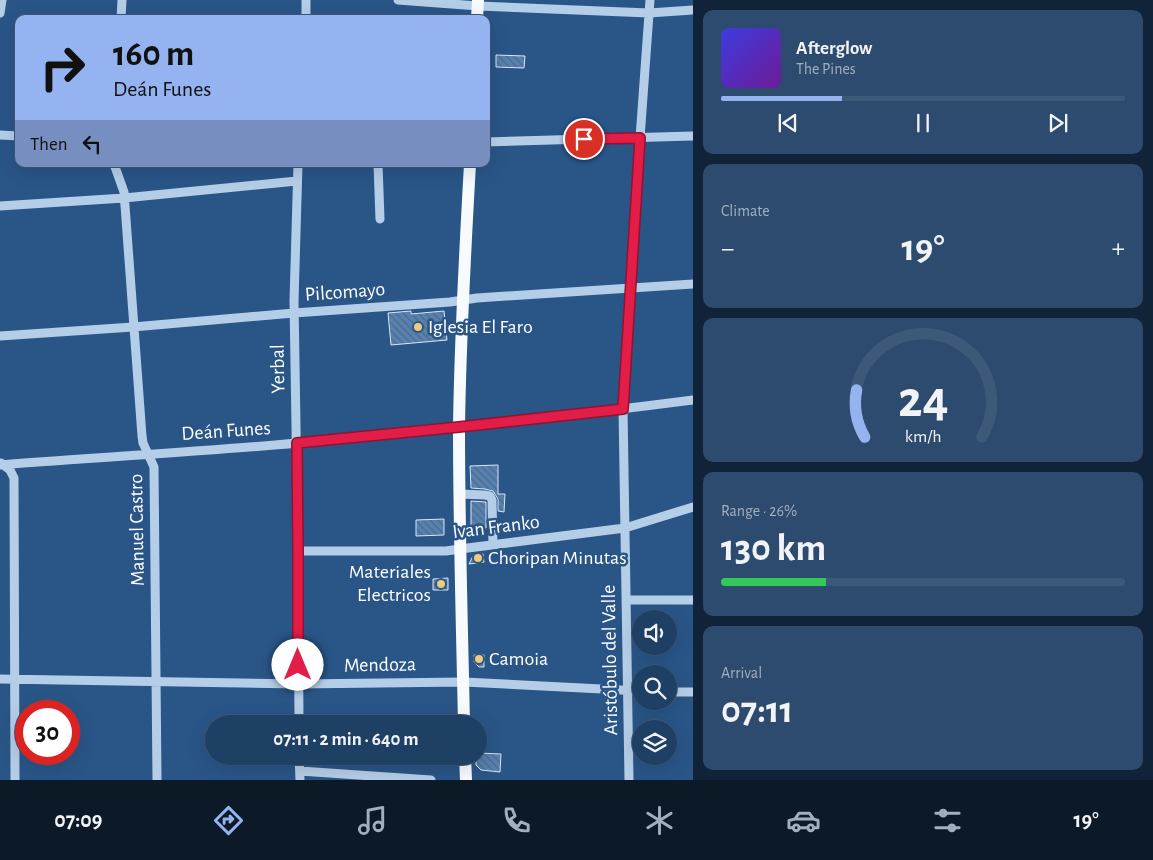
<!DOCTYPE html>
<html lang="en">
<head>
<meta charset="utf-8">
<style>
	:root { --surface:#1f4065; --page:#2c4b6e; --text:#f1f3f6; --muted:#a1afbf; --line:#3c5979; --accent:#95b2f1 }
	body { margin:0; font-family:"Alegreya Sans",sans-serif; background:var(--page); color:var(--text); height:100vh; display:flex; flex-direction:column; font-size:19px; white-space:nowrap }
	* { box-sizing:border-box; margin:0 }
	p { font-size:16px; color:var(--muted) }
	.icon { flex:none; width:28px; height:28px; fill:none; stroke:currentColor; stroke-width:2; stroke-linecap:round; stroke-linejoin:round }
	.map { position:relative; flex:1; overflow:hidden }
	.panel { display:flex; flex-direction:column; gap:10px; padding:10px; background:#112338; width:460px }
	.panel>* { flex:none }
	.banner { position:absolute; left:15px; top:15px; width:475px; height:152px; border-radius:10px; box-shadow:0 5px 20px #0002,0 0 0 1px var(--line); background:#95b2f1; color:#111; overflow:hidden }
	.tools { position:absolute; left:632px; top:610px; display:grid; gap:10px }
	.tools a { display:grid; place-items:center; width:45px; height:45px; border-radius:50%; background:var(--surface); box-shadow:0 5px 20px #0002,0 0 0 1px var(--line); font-size:25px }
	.speed { position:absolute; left:15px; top:700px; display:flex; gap:10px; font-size:25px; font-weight:700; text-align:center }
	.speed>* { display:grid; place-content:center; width:65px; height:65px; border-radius:50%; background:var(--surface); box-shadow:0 5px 20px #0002,0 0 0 1px var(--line); line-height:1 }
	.speed .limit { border:8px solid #d22; background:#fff; color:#111 }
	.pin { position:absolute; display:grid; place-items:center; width:42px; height:42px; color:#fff; margin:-21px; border:2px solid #fff; border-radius:50%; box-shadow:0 1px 5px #0007 }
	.me { position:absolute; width:55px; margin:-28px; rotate:0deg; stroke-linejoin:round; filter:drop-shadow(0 0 4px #0008) }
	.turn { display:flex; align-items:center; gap:18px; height:105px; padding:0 15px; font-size:22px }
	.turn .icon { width:65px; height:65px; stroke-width:2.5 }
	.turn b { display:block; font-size:35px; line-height:42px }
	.then { display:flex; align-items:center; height:48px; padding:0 15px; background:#0003; gap:10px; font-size:19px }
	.big { font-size:38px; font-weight:600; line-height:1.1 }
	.panel .widget { flex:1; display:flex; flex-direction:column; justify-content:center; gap:8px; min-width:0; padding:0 18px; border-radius:10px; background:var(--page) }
	.panel .dial { align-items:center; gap:0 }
	.dial svg { height:130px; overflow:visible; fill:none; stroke:var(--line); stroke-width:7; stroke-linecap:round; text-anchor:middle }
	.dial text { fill:var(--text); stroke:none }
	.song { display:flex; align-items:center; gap:15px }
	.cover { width:60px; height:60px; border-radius:8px; background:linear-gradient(135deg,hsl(240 70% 55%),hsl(280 70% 35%)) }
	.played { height:5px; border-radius:2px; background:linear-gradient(90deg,var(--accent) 30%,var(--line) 30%) }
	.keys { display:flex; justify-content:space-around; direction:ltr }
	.heat { display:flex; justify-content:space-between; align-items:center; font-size:28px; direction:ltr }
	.charge { height:8px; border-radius:4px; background:linear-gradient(90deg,#34c759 26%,var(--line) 0) }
	.trip { position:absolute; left:205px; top:715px; width:282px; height:50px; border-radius:25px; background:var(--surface); box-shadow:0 5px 20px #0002,0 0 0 1px var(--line); font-weight:600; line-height:50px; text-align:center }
	.menu { display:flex; height:80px; justify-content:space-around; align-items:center; background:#0c1a28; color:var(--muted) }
	.menu .icon { width:35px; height:35px }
	.menu .on { color:var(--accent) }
	.menu b { font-size:22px; color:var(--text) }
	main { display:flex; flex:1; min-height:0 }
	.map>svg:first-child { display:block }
	.building { fill:url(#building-back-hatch); stroke:#d9e7f6 }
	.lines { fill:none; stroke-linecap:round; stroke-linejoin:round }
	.minor { stroke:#b5cee8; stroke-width:9 }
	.major { stroke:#f7fafe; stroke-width:12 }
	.route-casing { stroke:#92132f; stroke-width:12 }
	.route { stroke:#e11d48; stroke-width:9 }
	.poi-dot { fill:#efca7c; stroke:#295587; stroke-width:2 }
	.labels { text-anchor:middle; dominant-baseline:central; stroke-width:5; stroke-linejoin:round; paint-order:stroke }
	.street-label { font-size:20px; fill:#fff; stroke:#295587 }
	.poi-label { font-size:20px; fill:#fff; stroke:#295587; text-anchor:start }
</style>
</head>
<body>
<main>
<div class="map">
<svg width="693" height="780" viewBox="0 0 693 780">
	<defs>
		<pattern id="building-back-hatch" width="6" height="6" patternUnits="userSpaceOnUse" patternTransform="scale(1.25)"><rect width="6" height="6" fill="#5681b0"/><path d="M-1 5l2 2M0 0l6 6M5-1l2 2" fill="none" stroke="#526983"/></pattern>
	</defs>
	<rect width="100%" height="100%" fill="#295587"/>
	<path class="building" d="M496 55 525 56 524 68 496 67Z
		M411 311V314L444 311 447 340 391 345 388 313Z
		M498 465V494H505L504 512 498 511V499L493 491 485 489 471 488 470 466Z
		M471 501 486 502V528H471Z
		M444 519V535L416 536V520Z
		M483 554 484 562 469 564 473 556Z
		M448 578V590H433V579Z
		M311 653H319V666H311Z
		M474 655H484V667H479L474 662Z
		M479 753 501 754 500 772 481 770 476 765V756H479Z"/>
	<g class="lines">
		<path class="minor" d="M398 0 478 6 649 13 693 10
			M0 13 2 0
			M121 19 122 0
			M306 19V0
			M0 135 19 136
			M486 142 693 136
			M114 164 124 192 142 436 143 443 154 467 157 780
			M298 164 294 301 298 551 299 724
			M378 164 380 219
			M0 206 124 198 297 181
			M0 336 133 327 294 313 450 302 477 298 693 284
			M1 463 10 470 14 478 15 780
			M0 465C99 457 199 452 298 443 430 431 562 417 693 400
			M460 494 485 495 490 496 492 500 493 545
			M298 551H446L460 549 625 528 693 507
			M626 600H693
			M0 679 298 684 464 682 641 691
			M669 692H693
			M299 756 300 780
			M300 771 431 780
			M629 780 623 409 640 138 650 0"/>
		<path class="major" d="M477 19 478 0
			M464 724C462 625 459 527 459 429 460 340 465 252 470 164
			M465 756 466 780"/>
	</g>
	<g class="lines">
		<defs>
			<path id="route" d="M298 665V551L297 443 459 427 623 409 640 138 584 139"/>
		</defs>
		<use href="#route" class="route-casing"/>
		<use href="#route" class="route"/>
	</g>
	<g class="poi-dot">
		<circle cx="418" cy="327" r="5"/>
		<circle cx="478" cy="558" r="5"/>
		<circle cx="441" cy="584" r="5"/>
		<circle cx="479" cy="659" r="5"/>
	</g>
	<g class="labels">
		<g class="street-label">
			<text transform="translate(345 292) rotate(-4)">Pilcomayo</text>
			<text transform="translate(278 369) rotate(-91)">Yerbal</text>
			<text transform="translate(226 431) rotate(-4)">Deán Funes</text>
			<text transform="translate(496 527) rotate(-7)">Ivan Franko</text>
			<text transform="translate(137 530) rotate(-91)">Manuel Castro</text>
			<text transform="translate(610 660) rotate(-91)">Aristóbulo del Valle</text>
			<text transform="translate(380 665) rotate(-1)">Mendoza</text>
		</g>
		<g class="poi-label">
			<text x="428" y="327">Iglesia El Faro</text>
			<text x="488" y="558">Choripan Minutas</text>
			<text x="431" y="572" text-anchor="end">Materiales<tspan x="431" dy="23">Electricos</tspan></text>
			<text x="489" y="659">Camoia</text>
		</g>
	</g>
</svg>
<div class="tools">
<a><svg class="icon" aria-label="sound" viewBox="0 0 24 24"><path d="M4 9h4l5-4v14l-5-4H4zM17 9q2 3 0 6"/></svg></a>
<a><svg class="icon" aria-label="search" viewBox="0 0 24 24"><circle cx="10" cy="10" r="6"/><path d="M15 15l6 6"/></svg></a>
<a><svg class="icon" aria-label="layers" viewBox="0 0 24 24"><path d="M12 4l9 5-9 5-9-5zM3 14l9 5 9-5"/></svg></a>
</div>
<div class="speed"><div class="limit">30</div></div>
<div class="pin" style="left:584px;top:139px;background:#d93025"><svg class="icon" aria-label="arrive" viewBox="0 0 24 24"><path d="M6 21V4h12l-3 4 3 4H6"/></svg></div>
<svg class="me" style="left:298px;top:665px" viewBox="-20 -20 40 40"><circle r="19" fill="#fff"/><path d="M0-13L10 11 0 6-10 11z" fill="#e11d48"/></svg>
<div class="trip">07:11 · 2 min · 640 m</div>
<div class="banner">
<div class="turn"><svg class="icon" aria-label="right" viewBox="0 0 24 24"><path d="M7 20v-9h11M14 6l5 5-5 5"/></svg><div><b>160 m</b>Deán Funes</div></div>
<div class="then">Then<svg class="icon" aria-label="left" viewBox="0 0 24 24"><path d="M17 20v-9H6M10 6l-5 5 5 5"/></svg></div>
</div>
</div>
<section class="panel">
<div class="widget">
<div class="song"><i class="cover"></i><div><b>Afterglow</b><p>The Pines</p></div></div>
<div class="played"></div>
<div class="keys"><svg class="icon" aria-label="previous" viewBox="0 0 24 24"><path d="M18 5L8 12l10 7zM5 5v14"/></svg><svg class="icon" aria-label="pause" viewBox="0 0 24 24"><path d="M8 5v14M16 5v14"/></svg><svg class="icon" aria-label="next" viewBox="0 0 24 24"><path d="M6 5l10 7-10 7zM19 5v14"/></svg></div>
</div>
<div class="widget"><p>Climate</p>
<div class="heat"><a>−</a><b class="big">19°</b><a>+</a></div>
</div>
<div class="widget dial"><svg viewBox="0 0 100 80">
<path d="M14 69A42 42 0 1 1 86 69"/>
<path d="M14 69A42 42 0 0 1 9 40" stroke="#95b2f1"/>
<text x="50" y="56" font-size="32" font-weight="700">24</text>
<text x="50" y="72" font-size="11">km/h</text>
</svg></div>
<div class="widget"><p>Range · 26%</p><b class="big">130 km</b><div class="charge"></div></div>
<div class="widget"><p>Arrival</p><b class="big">07:11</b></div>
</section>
</main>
<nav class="menu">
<b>07:09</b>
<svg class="icon on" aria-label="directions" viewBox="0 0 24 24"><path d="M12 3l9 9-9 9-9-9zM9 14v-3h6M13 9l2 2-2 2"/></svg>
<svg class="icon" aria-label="music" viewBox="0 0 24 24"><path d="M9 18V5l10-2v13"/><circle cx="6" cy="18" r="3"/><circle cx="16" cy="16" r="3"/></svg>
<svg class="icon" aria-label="phone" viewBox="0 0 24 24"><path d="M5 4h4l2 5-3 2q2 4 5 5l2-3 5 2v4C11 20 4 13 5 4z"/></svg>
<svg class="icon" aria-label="climate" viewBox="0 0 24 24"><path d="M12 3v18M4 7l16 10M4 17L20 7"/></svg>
<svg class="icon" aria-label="car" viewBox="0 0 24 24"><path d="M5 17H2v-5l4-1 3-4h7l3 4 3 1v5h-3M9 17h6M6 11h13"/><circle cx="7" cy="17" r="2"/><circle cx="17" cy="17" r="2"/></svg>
<svg class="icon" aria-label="filters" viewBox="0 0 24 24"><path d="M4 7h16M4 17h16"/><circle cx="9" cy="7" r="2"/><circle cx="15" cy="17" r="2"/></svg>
<b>19°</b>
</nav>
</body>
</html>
